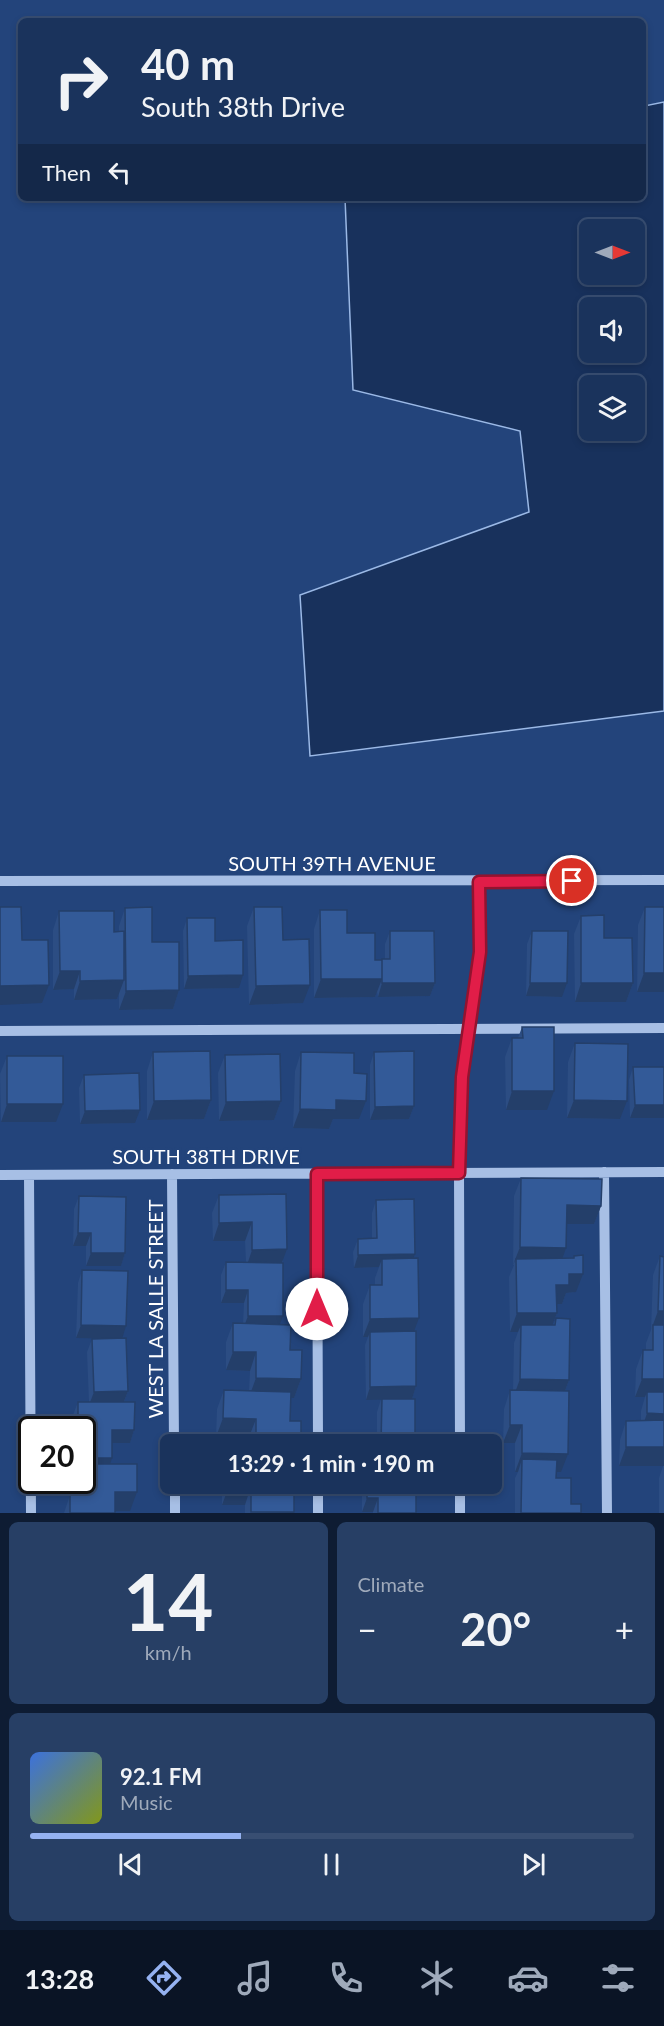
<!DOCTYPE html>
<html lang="en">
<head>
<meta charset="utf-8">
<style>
	:root { --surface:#1a335c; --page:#273f65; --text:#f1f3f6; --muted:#9faabb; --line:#384e72; --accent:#95b2f1 }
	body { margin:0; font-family:Lato,sans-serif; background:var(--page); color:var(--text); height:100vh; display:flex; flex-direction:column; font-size:22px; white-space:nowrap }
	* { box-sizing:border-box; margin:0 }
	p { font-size:20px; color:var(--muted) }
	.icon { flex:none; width:33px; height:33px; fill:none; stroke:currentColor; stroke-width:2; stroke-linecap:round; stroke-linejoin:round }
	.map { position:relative; height:1513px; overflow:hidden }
	.details { display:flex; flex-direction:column; gap:9px; padding:9px; background:#0e1c33; flex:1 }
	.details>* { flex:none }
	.banner { position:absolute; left:18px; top:18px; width:628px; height:183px; border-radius:9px; box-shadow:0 3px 9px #0003,0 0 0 2px var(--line); background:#1a335c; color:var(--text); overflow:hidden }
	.needle { width:39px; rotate:90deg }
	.fabs { position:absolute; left:579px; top:219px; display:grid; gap:12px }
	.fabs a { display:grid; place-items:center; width:66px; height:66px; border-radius:9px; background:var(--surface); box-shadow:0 3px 9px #0003,0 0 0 2px var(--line); font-size:30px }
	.speed { position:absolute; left:18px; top:1416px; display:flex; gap:12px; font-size:30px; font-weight:700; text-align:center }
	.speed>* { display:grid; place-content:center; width:78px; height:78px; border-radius:50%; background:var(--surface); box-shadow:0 3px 9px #0003,0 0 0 2px var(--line); line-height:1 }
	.speed .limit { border:3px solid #111; border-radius:9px; background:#fff; color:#111 }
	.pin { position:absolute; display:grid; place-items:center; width:51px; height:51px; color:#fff; margin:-26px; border:3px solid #fff; border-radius:50%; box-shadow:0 2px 6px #0007 }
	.me { position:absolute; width:66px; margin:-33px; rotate:0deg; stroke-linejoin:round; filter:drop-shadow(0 0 4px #0008) }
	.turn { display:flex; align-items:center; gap:21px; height:126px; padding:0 24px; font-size:27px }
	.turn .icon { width:78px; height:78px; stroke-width:2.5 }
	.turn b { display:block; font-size:42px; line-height:51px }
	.then { display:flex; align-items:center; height:57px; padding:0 24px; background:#0003; gap:12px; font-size:22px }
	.big { font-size:45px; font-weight:700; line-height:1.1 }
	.details .tile { flex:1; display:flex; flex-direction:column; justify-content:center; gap:9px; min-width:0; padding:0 21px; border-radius:9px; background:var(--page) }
	.details .dial { align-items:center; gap:0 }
	.dial b { font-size:78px; line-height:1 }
	.song { display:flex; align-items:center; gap:18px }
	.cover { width:72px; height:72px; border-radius:9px; background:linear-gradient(135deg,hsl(220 70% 55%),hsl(70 70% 35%)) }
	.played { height:6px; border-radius:3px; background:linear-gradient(90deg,var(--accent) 35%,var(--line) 35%) }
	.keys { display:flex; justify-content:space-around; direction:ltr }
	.heat { display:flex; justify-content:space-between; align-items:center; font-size:33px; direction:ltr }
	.details .tiles { flex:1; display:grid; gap:9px; grid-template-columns:1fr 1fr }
	.tile:last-child { grid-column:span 2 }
	.trip { position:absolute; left:160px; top:1434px; width:342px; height:60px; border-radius:9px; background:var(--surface); box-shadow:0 3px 9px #0003,0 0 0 2px var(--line); font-weight:700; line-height:60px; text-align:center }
	.tabs { display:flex; height:96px; justify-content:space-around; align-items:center; background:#0a1425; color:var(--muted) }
	.tabs .icon { width:42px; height:42px }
	.tabs .selected { color:var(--accent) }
	.tabs b { font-size:27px; color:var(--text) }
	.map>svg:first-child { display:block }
	.water { fill:#18315c; stroke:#9bb9e6; stroke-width:1.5; fill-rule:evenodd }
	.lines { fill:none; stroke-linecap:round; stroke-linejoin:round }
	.minor { stroke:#a7bfe5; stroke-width:10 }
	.wall { fill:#2c4d83 }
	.shaded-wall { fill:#243f6a }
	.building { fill:#335a98; stroke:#243f6a; stroke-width:1.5 }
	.route-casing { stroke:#92132f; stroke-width:15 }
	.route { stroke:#e11d48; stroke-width:10 }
	.labels { text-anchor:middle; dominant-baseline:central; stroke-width:6; stroke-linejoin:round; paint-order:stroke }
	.street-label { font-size:20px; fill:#fff; stroke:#23447b }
</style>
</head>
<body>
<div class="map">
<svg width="664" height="1513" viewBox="0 0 664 1513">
	<rect width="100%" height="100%" fill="#23447b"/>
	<path class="water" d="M664 102V711L310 756 300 595 529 512 520 431 353 390 345 198H644V106ZM590 230H634V274H590ZM590 308H634V352H590ZM590 386H634V430H590Z"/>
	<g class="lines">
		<path class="minor" d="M0 881 664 880
			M0 1031 664 1028
			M604 1172 607 1513
			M172 1174 174 1444
			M317 1174 318 1444
			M0 1175 664 1172
			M29 1175 31 1513
			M460 1444 459 1173 462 1077 480 952 479 882
			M175 1484V1513
			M318 1484V1513
			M460 1484V1513"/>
	</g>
	<path class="wall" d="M254 907 283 940 303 1003 249 1005 247 926Z
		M645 907H664V992H637L638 925Z
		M125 908 152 942 179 990 173 1009 119 1010V993L117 999 74 1000V989L53 990V930L59 911 114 932H119V926Z
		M320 910 375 960 385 959V944L390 931 435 983 430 996 378 997 377 991 375 997 314 998V929Z
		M581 916 604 938 633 983 626 1002H575L574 934Z
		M187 918 215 941 239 988 184 989 183 931Z
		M532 931 562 997 526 996 527 944Z
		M522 1027 547 1110H506L505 1057 512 1038H518Z
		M575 1043 620 1119 567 1118 568 1062Z
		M153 1052 211 1100 204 1119 147 1120V1071Z
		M301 1052 354 1073 359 1119H333L329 1129 293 1128 295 1071Z
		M374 1052 414 1106 409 1119 370 1120V1065Z
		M225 1055 281 1101 274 1120 219 1121 218 1073Z
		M7 1056 56 1122H1L0 1074Z
		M633 1067H664V1118H630L629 1080Z
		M84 1075 135 1123 80 1124 79 1088Z
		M521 1178 601 1206 594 1224H567L563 1258H573L574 1256 576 1292 566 1293 562 1304H556L557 1313 552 1325H553L556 1318 569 1380 565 1391 561 1472H556V1478L571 1504 581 1513H515V1478L518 1472H515V1443H503L504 1409 510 1390H513L514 1343 518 1332H510L509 1277 514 1265H513L514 1196Z
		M286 1194 280 1324 301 1379 294 1398H291L290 1421 301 1444H249V1437H216L217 1409 224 1390 249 1391 250 1371 226 1370V1342L233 1323 243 1324 244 1303H221V1275L226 1262H246L245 1241H213L212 1213 219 1195Z
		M79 1196 125 1253 121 1266H86V1246H73L74 1209Z
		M376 1200 413 1258 414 1331 416 1386 412 1399 415 1444H377V1412L381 1399 366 1400 365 1345 368 1337H363V1304L370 1285H375V1278L379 1267 354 1268 353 1252 358 1239 372 1238V1213Z
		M664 1208V1513H659V1478L663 1466H619L620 1440 626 1421H641V1411L645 1397H635L636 1369 643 1350H646V1343L651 1330 653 1275 660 1256 664 1257Z
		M82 1270 122 1338 128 1391 124 1402 134 1430 130 1443H112L110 1464 130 1511H115V1513H64L70 1495H74V1483L75 1480H82V1430H73V1415L78 1402H89L87 1352 92 1339 99 1338H76L78 1283Z
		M222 1484H294V1513H245V1505H222Z
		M362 1484H416V1513H373V1512H362Z"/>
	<path class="shaded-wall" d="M60 971H80L74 989 53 990Z
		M644 973H664V992H637Z
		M243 975 239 988 184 989 188 976Z
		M321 979H382L375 997 314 998Z
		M124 980 117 999 74 1000 80 981Z
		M382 983H435L430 996 378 997Z
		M530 983H567L562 997 526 996Z
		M581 983H633L626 1002H575Z
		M49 985 42 1003 0 1005V986Z
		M310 985 303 1003 249 1005 256 986Z
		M179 990 173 1009 119 1010 126 991Z
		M512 1091H554L547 1110H506Z
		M211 1100 204 1119 147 1120 154 1101Z
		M336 1100 366 1101 359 1119H333L329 1129 293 1128 300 1109Z
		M574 1100 627 1101 620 1119 567 1118Z
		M281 1101 274 1120 219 1121 226 1102Z
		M7 1104H63L56 1122H1Z
		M635 1105H664V1118H630Z
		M414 1106 409 1119 370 1120 375 1107Z
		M140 1110 135 1123 80 1124 85 1111Z
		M567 1205 601 1206 594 1224H560Z
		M252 1222 245 1241H213L219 1223Z
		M78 1233H91L86 1246H73Z
		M520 1247 566 1248 560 1266 516 1259 513 1265Z
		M287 1249 280 1268H246L252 1250Z
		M91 1253H125L121 1266H86Z
		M415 1254 410 1267 382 1259 379 1267 354 1268 358 1255Z
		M569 1274H583L576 1292 566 1293 562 1304H549L556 1285Z
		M226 1290H248L244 1303H221Z
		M658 1311H664V1330L653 1325 651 1330Z
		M517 1313H557L550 1331 521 1325 518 1332H510Z
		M248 1316H283L278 1329H243Z
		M419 1318 412 1337 370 1332 368 1337H363L370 1319Z
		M81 1325 126 1326 122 1339 76 1338Z
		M233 1352H256L250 1371 226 1370Z
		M256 1378 301 1379 294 1398 249 1397Z
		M520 1379 569 1380 562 1399 513 1398Z
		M642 1379H664V1397L647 1392 645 1397H635Z
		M416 1386 412 1399 366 1400 370 1387Z
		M128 1391 123 1404 89 1405 94 1392Z
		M647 1413 664 1414V1431L641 1432Z
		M223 1418 256 1419 249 1437H216Z
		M510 1425H522L515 1443H503Z
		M112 1430H134L130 1443H108Z
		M626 1447H664V1466H619Z
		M522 1453 568 1454 561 1472H522V1459L518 1472H515Z
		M82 1458H112L108 1471H82Z
		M229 1486H251L245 1505H222Z
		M115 1492H137L130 1511H108Z
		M367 1498H378L373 1512H362Z
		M251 1512H294V1513Z"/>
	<path class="building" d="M0 907H21L22 940H48L49 985 0 986Z
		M152 907V942H179V990L126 991 125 908Z
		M254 907H282L283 940 309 939 310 985 256 986Z
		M645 907H664V973H644Z
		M320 910H347V933H375V960H382V979H321Z
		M59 911H114V932L124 931V980L80 981V971H60Z
		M604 915V938H632L633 983H581V916Z
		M187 918H215V941L243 940V975L188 976Z
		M390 931H434L435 983H382V959H390Z
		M532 931H568L567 983H530Z
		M522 1027H554V1091H512V1038H523Z
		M575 1043 628 1044 627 1101 574 1100Z
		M210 1051 211 1100 154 1101 153 1052Z
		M414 1051V1106L375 1107 374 1052Z
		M301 1052 354 1053V1073L367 1074 366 1101 336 1100V1110L300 1109Z
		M280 1054 281 1101 226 1102 225 1055Z
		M7 1056H63V1104H7Z
		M633 1067H664V1105H635Z
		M139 1073 140 1110 85 1111 84 1075Z
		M521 1178 602 1179 601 1206 567 1205 566 1248 520 1247Z
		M286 1194 287 1249 252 1250V1222L219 1223V1195Z
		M79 1196 126 1197 125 1253H91V1233H78Z
		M414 1199 415 1254 358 1255V1239L377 1238 376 1200Z
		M583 1255V1274H569V1285H556L557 1313H517L516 1259 574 1258V1256Z
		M660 1256 664 1257V1311H658Z
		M418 1258 419 1318 370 1319V1285H382V1259Z
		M226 1262 283 1263V1316H248V1290H226Z
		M82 1270 128 1271 126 1326 81 1325Z
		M556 1318 570 1319 569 1380 520 1379 521 1325H555Z
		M233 1323 291 1325 290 1350H302L301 1379 256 1378V1352H233Z
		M653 1325H664V1379H642L643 1350H653Z
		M416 1331V1386L370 1387V1332Z
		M126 1338 128 1391 94 1392 92 1339Z
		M224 1390 291 1392 290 1421H301V1444H256V1419L223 1418Z
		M510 1390 569 1391 568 1454 522 1453V1425H510Z
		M647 1392H664V1414L647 1413Z
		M382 1399H415V1444H381Z
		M78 1402H135L134 1430H112V1458H82V1430H78Z
		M664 1420V1447H626V1421Z
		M522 1459 557 1460 556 1478H571V1504H581V1513H521Z
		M82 1464H137V1492H115V1513H70V1495H81V1480H82Z
		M229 1484H294V1512H251V1486H229Z
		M367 1484H416V1513H378V1498H367Z"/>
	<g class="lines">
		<defs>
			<path id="route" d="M317 1309V1174L459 1173 462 1077 480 952 479 882 572 881"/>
		</defs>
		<use href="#route" class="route-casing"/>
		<use href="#route" class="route"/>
	</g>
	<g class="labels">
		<g class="street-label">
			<text x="332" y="863">SOUTH 39TH AVENUE</text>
			<text x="206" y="1156">SOUTH 38TH DRIVE</text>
			<text transform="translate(155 1309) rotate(-90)">WEST LA SALLE STREET</text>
		</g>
	</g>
</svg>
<div class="fabs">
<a><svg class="needle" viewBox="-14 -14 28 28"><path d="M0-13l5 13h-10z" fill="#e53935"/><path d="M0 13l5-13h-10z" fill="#9faabb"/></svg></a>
<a><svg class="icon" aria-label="sound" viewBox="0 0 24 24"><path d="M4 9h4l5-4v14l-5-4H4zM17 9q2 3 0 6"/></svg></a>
<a><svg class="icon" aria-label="layers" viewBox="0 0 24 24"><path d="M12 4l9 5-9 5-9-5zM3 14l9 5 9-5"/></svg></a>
</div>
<div class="speed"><div class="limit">20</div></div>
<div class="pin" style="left:572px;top:881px;background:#d93025"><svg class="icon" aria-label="arrive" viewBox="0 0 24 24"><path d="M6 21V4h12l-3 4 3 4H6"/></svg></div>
<svg class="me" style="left:317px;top:1309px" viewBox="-20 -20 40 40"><circle r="19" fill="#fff"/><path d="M0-13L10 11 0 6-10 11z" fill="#e11d48"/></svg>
<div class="trip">13:29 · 1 min · 190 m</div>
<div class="banner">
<div class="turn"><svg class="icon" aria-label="right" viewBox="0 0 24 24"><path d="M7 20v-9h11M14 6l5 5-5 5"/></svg><div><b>40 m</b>South 38th Drive</div></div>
<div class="then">Then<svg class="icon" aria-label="left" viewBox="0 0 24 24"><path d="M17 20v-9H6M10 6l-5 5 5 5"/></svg></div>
</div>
</div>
<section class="details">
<div class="tiles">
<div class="tile dial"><b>14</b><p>km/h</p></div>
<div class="tile"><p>Climate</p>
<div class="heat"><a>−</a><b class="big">20°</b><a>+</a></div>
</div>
<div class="tile">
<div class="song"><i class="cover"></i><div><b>92.1 FM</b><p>Music</p></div></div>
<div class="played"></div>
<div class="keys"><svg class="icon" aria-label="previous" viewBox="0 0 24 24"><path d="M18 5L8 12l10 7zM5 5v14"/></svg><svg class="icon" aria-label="pause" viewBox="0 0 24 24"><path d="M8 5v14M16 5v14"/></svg><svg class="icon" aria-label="next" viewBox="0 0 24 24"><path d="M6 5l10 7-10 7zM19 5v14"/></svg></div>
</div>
</div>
</section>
<nav class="tabs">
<b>13:28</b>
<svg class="icon selected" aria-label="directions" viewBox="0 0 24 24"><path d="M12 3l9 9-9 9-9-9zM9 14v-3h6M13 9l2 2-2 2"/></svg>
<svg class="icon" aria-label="music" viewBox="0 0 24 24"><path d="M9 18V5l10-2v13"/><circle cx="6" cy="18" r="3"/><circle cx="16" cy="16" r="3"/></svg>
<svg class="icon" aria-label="phone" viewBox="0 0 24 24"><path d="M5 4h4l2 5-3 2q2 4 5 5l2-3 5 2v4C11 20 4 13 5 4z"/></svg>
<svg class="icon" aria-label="climate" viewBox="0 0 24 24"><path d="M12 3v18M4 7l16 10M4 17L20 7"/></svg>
<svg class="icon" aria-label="car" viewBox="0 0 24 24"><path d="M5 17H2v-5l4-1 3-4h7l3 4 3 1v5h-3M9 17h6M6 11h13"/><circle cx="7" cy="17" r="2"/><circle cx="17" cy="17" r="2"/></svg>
<svg class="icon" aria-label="filters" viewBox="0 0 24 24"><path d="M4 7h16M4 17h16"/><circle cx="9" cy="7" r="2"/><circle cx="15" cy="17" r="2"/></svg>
</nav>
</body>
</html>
